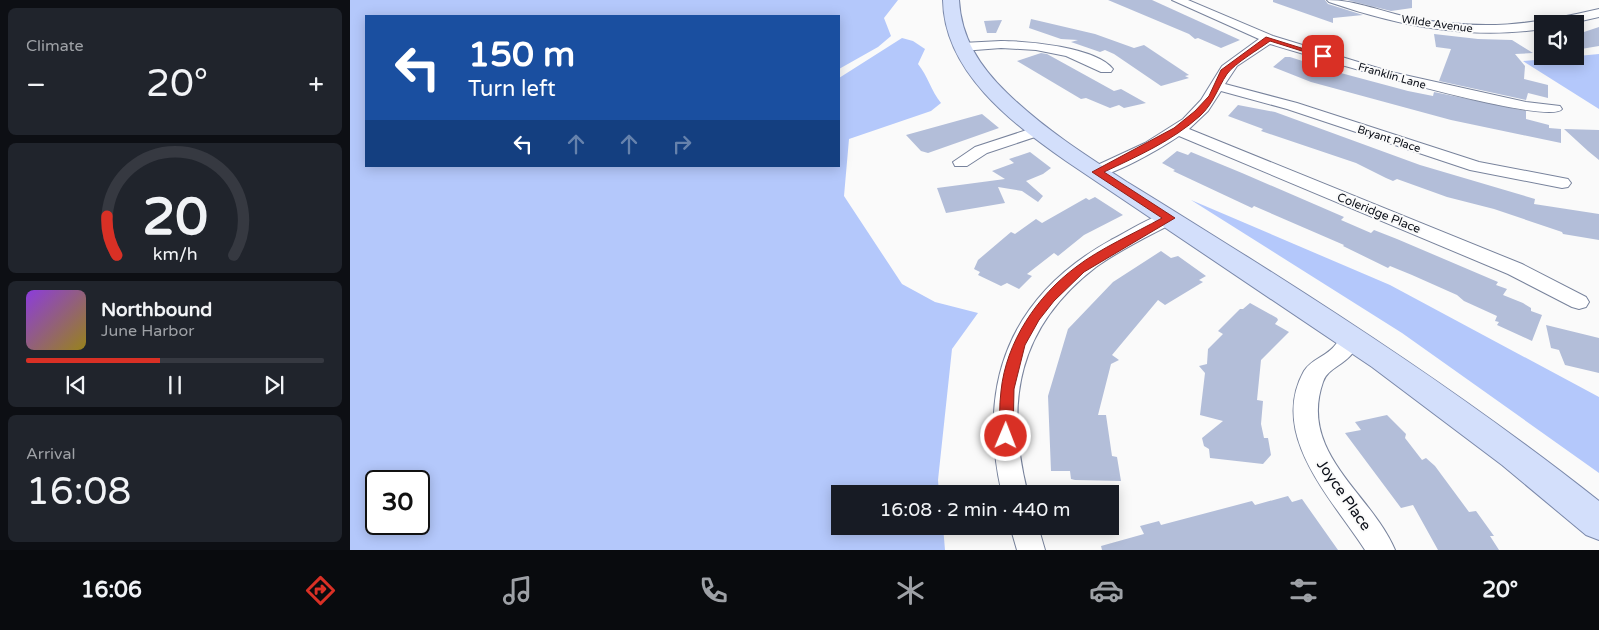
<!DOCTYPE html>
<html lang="en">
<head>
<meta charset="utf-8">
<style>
  :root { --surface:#171b24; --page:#20242c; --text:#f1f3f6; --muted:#9ea1a6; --line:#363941; --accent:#d93025 }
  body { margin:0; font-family:"Varela Round",sans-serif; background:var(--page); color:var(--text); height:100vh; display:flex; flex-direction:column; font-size:19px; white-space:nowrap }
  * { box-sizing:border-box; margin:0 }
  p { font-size:16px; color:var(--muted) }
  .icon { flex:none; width:28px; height:28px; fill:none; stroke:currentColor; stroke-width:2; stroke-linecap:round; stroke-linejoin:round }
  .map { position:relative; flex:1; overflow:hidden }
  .details { display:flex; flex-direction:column; gap:8px; padding:8px; background:#0d0f14; width:350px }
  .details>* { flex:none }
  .top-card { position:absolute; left:15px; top:15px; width:475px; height:152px; border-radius:0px; box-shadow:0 2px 12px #0003; background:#1a4fa0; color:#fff; overflow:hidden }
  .tools { position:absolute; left:1184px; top:15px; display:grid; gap:10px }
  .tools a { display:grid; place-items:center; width:50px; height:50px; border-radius:0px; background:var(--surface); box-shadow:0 2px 12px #0003; font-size:25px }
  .speed { position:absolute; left:15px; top:470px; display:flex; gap:10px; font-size:25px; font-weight:700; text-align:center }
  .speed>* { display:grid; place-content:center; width:65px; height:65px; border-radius:50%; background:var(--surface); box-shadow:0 2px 12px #0003; line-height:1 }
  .speed .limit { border:2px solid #111; border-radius:8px; background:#fff; color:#111 }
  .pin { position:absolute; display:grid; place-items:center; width:42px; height:42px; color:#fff; margin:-21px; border-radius:10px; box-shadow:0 2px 8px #0006 }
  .me { position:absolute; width:55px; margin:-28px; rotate:1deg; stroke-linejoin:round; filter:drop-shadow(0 0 4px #0008) }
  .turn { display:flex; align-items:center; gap:18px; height:105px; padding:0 20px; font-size:22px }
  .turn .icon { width:65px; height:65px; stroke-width:2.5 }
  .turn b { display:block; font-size:35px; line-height:42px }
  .lanes { display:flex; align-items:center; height:48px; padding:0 20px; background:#0003; justify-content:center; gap:25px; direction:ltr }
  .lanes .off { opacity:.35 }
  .big { font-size:38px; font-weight:600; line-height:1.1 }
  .details .card { flex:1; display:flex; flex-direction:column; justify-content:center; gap:8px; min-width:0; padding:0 18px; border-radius:8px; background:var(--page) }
  .details .dial { align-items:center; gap:0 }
  .dial svg { height:130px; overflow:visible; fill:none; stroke:var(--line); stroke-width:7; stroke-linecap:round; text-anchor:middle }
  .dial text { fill:var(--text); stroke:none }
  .song { display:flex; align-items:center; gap:15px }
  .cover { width:60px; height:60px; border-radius:8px; background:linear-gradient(135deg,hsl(270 70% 55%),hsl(50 70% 35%)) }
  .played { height:5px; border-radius:2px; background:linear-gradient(90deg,var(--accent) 45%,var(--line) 45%) }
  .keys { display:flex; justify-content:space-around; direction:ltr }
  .heat { display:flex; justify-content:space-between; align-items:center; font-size:28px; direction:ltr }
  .trip { position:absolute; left:481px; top:485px; width:288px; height:50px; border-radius:0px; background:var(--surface); box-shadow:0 2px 12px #0003; font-weight:600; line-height:50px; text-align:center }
  .dock { display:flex; height:80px; justify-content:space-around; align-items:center; background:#090b0e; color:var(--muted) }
  .dock .icon { width:35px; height:35px }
  .dock .selected { color:var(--accent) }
  .dock b { font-size:22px; color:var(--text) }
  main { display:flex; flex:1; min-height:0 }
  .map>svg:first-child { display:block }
</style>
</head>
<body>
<main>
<section class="details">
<div class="card"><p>Climate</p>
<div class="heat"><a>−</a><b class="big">20°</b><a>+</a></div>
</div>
<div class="card dial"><svg viewBox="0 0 100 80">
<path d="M14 69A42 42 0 1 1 86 69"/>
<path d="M14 69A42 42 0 0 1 8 45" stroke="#d93025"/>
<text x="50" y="56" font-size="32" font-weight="700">20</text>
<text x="50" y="72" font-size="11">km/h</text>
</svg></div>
<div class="card">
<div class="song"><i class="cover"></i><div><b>Northbound</b><p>June Harbor</p></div></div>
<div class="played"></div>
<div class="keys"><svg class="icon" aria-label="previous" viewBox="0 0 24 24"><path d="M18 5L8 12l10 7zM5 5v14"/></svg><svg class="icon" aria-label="pause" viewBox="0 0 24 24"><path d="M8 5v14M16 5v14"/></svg><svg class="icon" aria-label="next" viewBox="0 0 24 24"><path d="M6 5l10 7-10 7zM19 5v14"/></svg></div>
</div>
<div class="card"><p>Arrival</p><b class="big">16:08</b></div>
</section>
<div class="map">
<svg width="1249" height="550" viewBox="0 0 1249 550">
  <rect width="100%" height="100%" fill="#fafafa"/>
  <path fill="#b4c8fb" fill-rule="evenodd" d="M0 0H548L534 18 541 36 528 47 489 69V16H16V166H489V78L552 38 563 41 575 49 568 64C578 76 581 91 591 103L581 111 499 139 494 196 552 284 585 302 628 313 602 349 588 480 589 494H490V526H593L595 550H0ZM26 481H69V524H26Z
    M1249 54V109L1173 61Z
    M841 200 1040 285 1249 397V473L1052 333Z"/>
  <path fill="#b3bed9" d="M758 0H802L890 40 871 48 848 38 845 39 839 34Z
    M923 0H975L978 4 1013 15 983 18V23L923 2Z
    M997 0H1062V8L1041 11Z
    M681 19 745 34 784 48 794 45 839 75 835 76 839 78 811 86 764 54 755 50 750 52 721 42 728 40 711 39 679 28Z
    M652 20 646 33H637L634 21Z
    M1249 27V46L1225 50V35Z
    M1084 34 1128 39 1162 40 1183 53 1165 54 1175 66 1174 79 1198 85V98L1178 93 1176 100 1089 81 1101 49 1086 47Z
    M691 53 697 54 764 91 771 89 796 103 774 108 769 105 760 108 736 98 731 99 667 61Z
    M935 57H940L987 72 1058 91 1083 96 1084 92 1176 111V119L1199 125V128L1211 129V143L1101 120 961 82 923 67Z
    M888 105 925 112 1070 165 1185 199 1184 204 1249 214V240L1213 234 1212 232 1144 209 1097 197 1047 179 1043 181 1036 178 1006 163 911 131 913 129 878 116Z
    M632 114 649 128 578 153 571 151 556 135Z
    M1214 129 1249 130V160L1238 151Z
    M827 151 838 155 841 152 892 173 994 217 991 220 1021 233 1024 230 1047 239 1148 282 1146 285 1157 289 1153 295 1173 303 1181 308V311L1192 315 1182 341 1147 325 1149 322 1145 321 1147 316 1114 301 1107 295 1062 275 1040 266 1038 268 993 246 994 245 904 206 902 208 823 171 825 170 812 163Z
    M680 152 701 168 693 174 676 181 693 196 688 202 672 191 648 187 655 203 596 213 587 188 655 179 642 171 664 163 659 159Z
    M745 197 773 215 734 235 708 256 704 253 677 274 682 276 669 289 657 283 651 286 628 275 630 272 624 269 628 260 661 232 665 234 686 219 692 223 736 198 739 200Z
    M811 251 821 258 828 256 856 276 849 280 853 282 815 305 808 300 762 355 769 360 761 364 748 415H756L762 456 767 457 771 481 725 480 721 479 720 471H701L698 396 718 329 763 282Z
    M900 303 927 318 928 320 925 324 939 332 911 360 907 400 913 401 911 424 914 438H918L921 455 913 464 860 458 859 449 854 446 852 438 873 421 850 415 855 373 849 366 857 364 858 349 873 334 868 331 890 309H893Z
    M1196 325 1249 338V373L1215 365 1209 350 1201 348Z
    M1037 415 1056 434 1055 438 1072 460 1076 458 1085 466 1119 512 1126 511 1144 536H1140L1149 550H1088L1063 505 1051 508 995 433 1011 430 1005 422Z
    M938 496 942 502 952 499 988 550H752L751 546 794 534 790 526 809 521 811 525 902 501 905 505Z"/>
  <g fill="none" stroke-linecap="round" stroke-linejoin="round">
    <g stroke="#78839c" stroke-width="2">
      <path id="minor" d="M822 0H838L923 36 1041 72 1176 102 1210 106 1212 109C1199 128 953 54 920 44L887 66 875 84 947 103 1129 162 1218 179 1221 183 1218 187 1212 188 1120 170 937 109 871 91 858 111 839 129 1172 264 1236 297 1239 302 1236 307 1229 309 1222 307 1158 274 829 136C813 147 758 180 741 176L739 172 741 168 795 143 833 119 851 100 872 66 909 39Z
        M977 0C1007 0 1034 13 1063 18 1134 31 1181 25 1249 9V17L1218 24H1192V29C1119 40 1049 26 979 2Z
        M651 41C677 41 746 47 763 69L761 72H751L716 56 686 50 651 48 612 51 606 47 612 43Z
        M689 126 694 128 697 131 694 134 637 153 617 166H605L603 162 625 147Z
        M819 212 825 214 828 218 825 222C799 236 771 249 746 267 668 327 654 401 678 494H652C626 383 660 296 761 240 779 231 799 217 819 212Z
        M1000 328 1008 330 1011 336C1003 366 979 364 973 382 948 453 1021 493 1045 550H1015C983 500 918 435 954 371 962 358 978 356 986 344 989 341 990 334 992 330Z
        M660 526H688L695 550H667Z"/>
    </g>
    <g stroke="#7a88aa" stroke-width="2">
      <path id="major" d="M593 0H609C611 38 630 67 657 93 693 128 735 155 777 182 820 208 862 235 904 261 1023 336 1139 414 1249 501V540L1236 535 1152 465 1022 367 716 161C662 123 594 72 593 0Z"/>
    </g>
    <use href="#minor" fill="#fff" fill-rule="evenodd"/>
    <use href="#major" fill="#d3dffb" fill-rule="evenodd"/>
  </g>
  <path fill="#d93025" stroke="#8d1f18" d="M916 37 977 56 971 57 920 41C908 50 885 63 877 74 867 89 864 103 850 116 822 141 788 156 754 172L825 218 734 272 704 301 689 320 675 345 664 389 663 436 661 441 656 443 651 441 649 436C650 421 649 406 651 391 656 342 687 296 726 267 749 249 785 233 812 218L742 172 824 128 845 111 859 96 871 70Z"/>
  <g text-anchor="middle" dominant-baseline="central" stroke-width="4" stroke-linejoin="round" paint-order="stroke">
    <g font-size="11" fill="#0a0e17" stroke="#fafafa">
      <text transform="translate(1087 24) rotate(8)">Wilde Avenue</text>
      <text transform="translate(1042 76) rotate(16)">Franklin Lane</text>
      <text transform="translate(1039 139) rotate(18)">Bryant Place</text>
    </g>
    <g font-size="12" fill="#0a0e17" stroke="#fafafa">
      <text transform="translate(1029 213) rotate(22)">Coleridge Place</text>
    </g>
    <g font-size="15" fill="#0a0e17" stroke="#fafafa">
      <text transform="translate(994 495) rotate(55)">Joyce Place</text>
    </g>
  </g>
</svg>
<div class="tools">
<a><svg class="icon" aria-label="sound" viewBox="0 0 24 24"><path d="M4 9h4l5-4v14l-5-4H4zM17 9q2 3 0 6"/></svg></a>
</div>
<div class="speed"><div class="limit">30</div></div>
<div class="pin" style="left:973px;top:56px;background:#d93025"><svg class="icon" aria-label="arrive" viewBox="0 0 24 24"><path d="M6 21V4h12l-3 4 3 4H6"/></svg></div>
<svg class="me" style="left:656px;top:436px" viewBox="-20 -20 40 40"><circle r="17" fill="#d93025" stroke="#fff" stroke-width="3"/><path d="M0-11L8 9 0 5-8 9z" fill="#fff"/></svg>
<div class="trip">16:08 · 2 min · 440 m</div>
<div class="top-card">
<div class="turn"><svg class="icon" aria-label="left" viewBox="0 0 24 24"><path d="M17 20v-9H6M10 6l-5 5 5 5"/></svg><div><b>150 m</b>Turn left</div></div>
<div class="lanes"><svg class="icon" aria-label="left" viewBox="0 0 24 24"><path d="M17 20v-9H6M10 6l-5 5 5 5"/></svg><svg class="icon off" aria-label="ahead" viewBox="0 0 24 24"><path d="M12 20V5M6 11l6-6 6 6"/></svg><svg class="icon off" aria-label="ahead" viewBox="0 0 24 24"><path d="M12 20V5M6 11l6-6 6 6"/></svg><svg class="icon off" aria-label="right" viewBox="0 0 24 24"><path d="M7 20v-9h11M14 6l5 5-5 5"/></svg></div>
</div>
</div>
</main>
<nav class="dock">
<b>16:06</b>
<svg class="icon selected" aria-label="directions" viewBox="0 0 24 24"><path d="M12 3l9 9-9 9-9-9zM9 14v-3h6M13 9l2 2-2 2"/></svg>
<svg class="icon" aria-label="music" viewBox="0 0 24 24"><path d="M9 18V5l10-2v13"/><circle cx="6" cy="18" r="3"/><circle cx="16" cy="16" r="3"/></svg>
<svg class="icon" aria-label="phone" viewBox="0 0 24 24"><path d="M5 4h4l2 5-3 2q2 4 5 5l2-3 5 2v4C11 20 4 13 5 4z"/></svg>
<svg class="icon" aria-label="climate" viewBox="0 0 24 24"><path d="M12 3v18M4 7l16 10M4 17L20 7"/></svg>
<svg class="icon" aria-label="car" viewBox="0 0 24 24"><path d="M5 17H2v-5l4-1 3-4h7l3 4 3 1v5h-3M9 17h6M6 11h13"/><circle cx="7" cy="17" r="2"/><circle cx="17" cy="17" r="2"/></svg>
<svg class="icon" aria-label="filters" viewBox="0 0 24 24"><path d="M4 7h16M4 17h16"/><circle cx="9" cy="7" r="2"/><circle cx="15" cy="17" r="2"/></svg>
<b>20°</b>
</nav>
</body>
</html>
